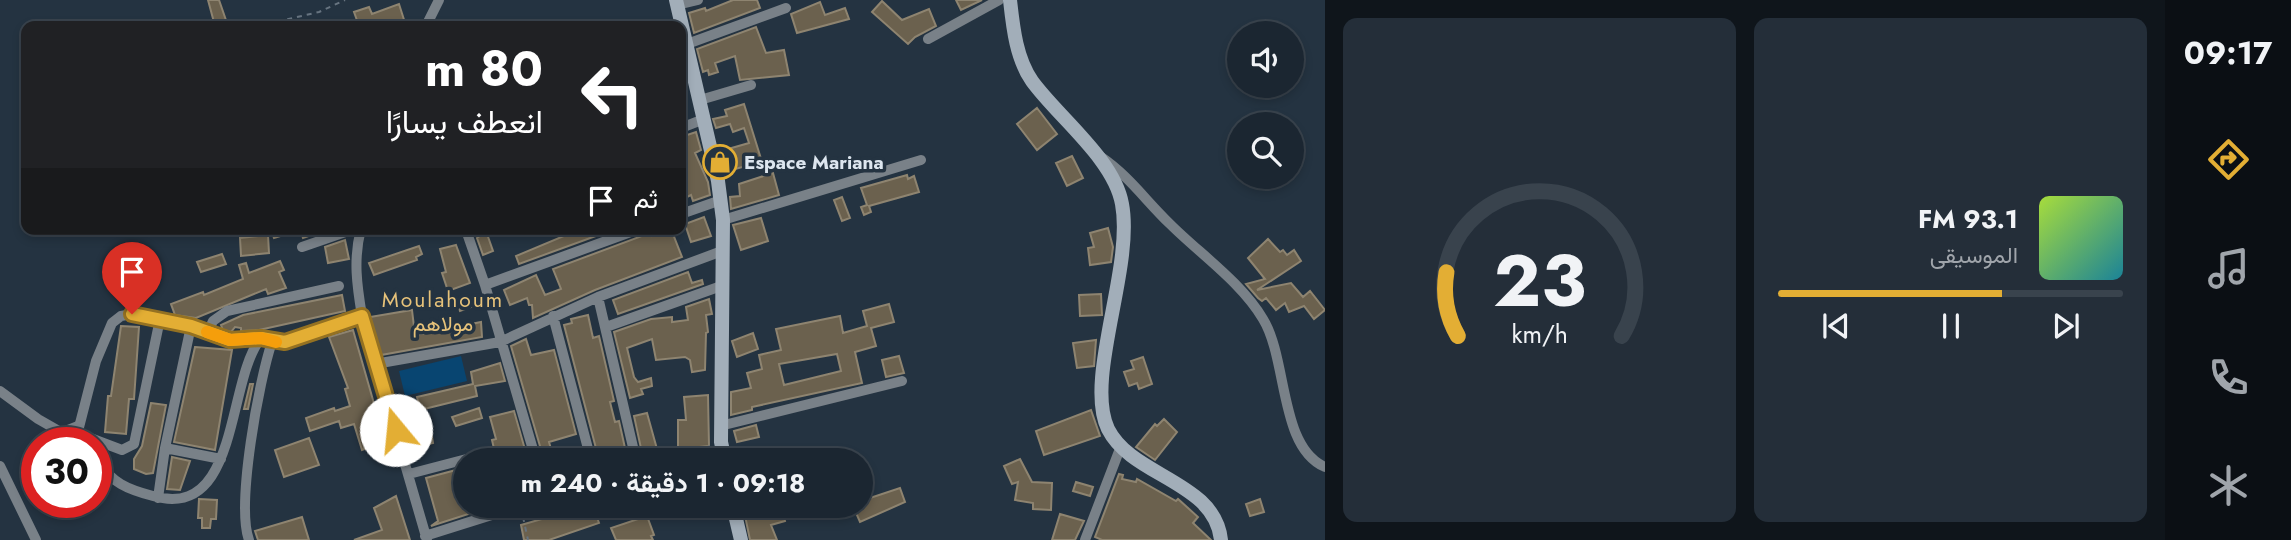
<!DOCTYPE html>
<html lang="ar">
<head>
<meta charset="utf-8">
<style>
  :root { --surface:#1b2631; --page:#242e39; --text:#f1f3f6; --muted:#a0a5ab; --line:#39434d; --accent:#e3ae34 }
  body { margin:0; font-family:Jost,Vazirmatn,sans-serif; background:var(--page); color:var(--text); direction:rtl; height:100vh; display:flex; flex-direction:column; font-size:26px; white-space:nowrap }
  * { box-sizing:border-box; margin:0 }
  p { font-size:23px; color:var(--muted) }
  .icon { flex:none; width:38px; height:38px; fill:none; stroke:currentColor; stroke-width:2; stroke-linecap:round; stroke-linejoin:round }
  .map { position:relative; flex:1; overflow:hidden; direction:ltr }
  .drawer { display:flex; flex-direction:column; gap:18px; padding:18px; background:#0f151b; width:840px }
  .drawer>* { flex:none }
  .guide { position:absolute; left:21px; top:21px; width:665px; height:214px; border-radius:14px; box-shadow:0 4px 10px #0003,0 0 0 2px var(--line); direction:rtl; background:#202124; color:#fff; overflow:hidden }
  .controls { position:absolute; left:1227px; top:21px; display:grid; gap:14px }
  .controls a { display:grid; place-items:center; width:77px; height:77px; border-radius:50%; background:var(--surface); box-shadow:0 4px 10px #0003,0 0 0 2px var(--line); font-size:35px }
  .speed { position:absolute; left:21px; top:427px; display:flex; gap:14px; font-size:35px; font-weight:700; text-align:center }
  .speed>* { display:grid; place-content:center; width:91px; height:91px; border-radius:50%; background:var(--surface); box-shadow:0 4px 10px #0003,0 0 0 2px var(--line); line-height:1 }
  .speed .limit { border:10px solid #d22; background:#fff; color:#111 }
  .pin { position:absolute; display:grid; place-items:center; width:60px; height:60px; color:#fff; margin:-72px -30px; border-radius:50% 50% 50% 0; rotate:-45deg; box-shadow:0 0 7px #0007 }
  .pin .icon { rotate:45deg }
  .me { position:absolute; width:77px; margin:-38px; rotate:343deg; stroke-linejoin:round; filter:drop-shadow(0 0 5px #0008) }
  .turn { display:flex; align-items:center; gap:24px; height:147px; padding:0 28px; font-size:32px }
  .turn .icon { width:91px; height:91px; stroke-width:2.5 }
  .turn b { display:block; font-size:49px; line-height:60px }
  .then { display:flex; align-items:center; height:66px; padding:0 28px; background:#0003; gap:14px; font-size:26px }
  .drawer .widget { flex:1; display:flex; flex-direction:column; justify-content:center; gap:10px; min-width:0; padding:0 24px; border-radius:14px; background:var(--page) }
  .drawer .dial { align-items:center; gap:0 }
  .dial svg { height:182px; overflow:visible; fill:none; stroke:var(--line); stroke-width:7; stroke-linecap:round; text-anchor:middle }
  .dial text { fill:var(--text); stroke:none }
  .song { display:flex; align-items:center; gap:21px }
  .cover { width:84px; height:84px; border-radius:10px; background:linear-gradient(135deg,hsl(80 70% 55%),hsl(190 70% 35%)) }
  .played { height:7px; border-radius:4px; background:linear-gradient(90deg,var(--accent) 65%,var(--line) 65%) }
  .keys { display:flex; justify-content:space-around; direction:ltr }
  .drawer .tiles { flex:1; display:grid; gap:18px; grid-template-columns:repeat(2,1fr) }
  .trip { position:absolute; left:453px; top:448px; width:420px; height:70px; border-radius:35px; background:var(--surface); box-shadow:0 4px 10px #0003,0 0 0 2px var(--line); font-weight:700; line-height:70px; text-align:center; direction:rtl }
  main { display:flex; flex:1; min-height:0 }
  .tabs { display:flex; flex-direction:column; width:126px; justify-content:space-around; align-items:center; background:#0b0f14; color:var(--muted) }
  .tabs .icon { width:49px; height:49px }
  .tabs .selected { color:var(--accent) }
  .tabs b { font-size:32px; color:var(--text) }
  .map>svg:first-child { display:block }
</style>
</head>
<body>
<main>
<nav class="tabs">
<b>09:17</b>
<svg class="icon selected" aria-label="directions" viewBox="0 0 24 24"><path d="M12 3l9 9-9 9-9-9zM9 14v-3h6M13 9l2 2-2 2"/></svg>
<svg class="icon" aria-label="music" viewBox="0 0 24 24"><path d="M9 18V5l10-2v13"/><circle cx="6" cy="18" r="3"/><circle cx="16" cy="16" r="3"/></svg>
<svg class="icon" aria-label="phone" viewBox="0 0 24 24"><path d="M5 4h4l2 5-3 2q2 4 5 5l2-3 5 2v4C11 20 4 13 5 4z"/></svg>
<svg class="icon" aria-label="climate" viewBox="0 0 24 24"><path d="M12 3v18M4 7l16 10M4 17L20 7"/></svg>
</nav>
<section class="drawer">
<div class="tiles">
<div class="widget">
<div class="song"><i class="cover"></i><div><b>93.1 FM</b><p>الموسيقى</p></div></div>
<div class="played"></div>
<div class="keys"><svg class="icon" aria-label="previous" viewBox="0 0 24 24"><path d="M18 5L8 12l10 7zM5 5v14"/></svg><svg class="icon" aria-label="pause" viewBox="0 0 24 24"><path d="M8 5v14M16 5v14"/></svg><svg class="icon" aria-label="next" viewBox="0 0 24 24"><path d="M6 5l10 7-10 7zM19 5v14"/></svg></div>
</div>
<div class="widget dial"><svg viewBox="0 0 100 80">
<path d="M14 69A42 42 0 1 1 86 69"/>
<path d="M14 69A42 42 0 0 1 9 41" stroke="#e3ae34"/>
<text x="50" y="56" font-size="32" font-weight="700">23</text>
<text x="50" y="72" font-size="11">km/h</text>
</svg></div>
</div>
</section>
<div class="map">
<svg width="1325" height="540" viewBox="0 0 1325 540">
  <rect width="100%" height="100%" fill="#243341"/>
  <path fill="#084571" d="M461 356 467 381 405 396 399 371Z"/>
  <path fill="#6b614e" stroke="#8e8470" stroke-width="2" fill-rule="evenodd" d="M208 0H219L228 26H215Z
    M733 0H757L760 8 694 33 689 13 705 8 706 11Z
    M956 0H982L961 10Z
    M882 1 902 20 929 9 936 26 915 37 908 44 872 12Z
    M820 2 825 15 845 8 849 19 797 33 791 14Z
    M399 4 406 26H359L354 12 369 7 372 14Z
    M756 27 766 53 784 50 789 75 740 80 735 56 715 63 718 72 709 75 708 70 703 72 697 49Z
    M744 104 762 162 731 170 732 174 727 176 721 151 749 143 744 128 733 132 730 124 716 128 713 119 727 116 725 110Z
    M1037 108 1057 134 1037 150 1017 124Z
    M696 132 701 150 695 153 708 182 710 195 693 201 691 195 681 200V137Z
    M1072 156 1083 178 1067 186 1056 163Z
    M773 173 779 195 731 209 730 197 740 196 739 184Z
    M907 175 908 179 914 176 919 192 869 206 871 212 864 215 861 207 867 205 861 188Z
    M842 197 850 218 842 221 834 200Z
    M704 217 711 236 691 242 685 224Z
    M761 218 768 241 741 250 733 225Z
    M1108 228 1113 247 1111 262 1090 265 1088 248 1094 247 1090 233Z
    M271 229H297V231L274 238Z
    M300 229H329L303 238Z
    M561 229H615L519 264 516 256 564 236Z
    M647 229 652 236 671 229 682 257 595 290 533 318 532 305H529L527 298 510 305 504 290 536 275 545 295 561 289 553 269 642 236Z
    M486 231 493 251 483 255 477 238Z
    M268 235 269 253 241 256 240 238Z
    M1268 239 1280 252 1283 250 1287 255 1294 250 1301 261 1257 290 1291 283 1303 297 1310 291 1325 310 1314 319 1304 306 1289 312 1285 303 1276 310 1266 298 1262 301 1258 298 1246 284 1265 279 1248 258Z
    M345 240 349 259 328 263 325 247Z
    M456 245 470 283 448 291 442 273 446 272 440 249Z
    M419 246 422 254 416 257 417 260 374 275 369 263Z
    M222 254 226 264 201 272 197 262Z
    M280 261 284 270 279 272 286 288 268 294 266 289 196 318 175 315 171 304 203 292 204 295 243 279 239 265 246 263 249 273Z
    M688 272 692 283 702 280 703 284 618 314 613 300Z
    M1101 294 1102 315 1080 316 1079 295Z
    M342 295 345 311 259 330 241 331V328L235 327 231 332 223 330 221 325 243 315Z
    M709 299 712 314 706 315 708 332 706 333 705 370 692 372 690 360 685 357 656 360 652 339 627 348 634 377 638 382 651 378 652 386 641 389 643 394 630 398 614 332 651 319 672 317V322L688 320 686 307Z
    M481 301 482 303 460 311 458 304Z
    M889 304 894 322 871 328 876 346 855 352 862 383 752 407V410L731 415V392L751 388 747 373 762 369 759 355 781 350 776 329 840 316 843 333 867 326 863 311ZM837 354 841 371 784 385 779 364Z
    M412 310 415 335 481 322 482 337 381 355 370 317Z
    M588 315 593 338 599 336 614 401 610 402 615 422 619 421 627 457 624 460H599L564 325 572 323 571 319Z
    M121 326 139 327 134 399H129L126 434 105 432 108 396H111Z
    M353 330 385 442 362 450 354 424 341 428 339 421 310 431 306 418 334 408 335 411 350 406 345 389 348 388 329 337Z
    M753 333 758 349 737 357 732 341Z
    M526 339 531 355 554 350 576 434 549 442 553 456 580 449 583 460H544L511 346Z
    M1096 340 1094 366 1077 368 1073 343Z
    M195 347 232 350 215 450 174 442Z
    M899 356 904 373 886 377 882 360Z
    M1143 357 1152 384 1139 389 1137 383 1129 386 1124 372 1134 369 1131 361Z
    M500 363 505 381 475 386 477 396 420 410 417 397 473 384 471 372Z
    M250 384H253L248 409H244Z
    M708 395 709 446 700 447 699 458 678 456V420H686L684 397Z
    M151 403 166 405 153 473 146 474 134 469V459L142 446Z
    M479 408 482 418 456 426 452 417Z
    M1091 410 1100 436 1044 455 1036 431Z
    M514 411 528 460H502L500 452 495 453 492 440 496 439 490 417Z
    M647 413 657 449 642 453 634 416Z
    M429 418 433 443 424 445 419 420Z
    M1164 419 1177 432 1155 460 1136 447 1155 424 1157 426Z
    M756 425 759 437 737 442 734 431Z
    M309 438 319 465 284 477 275 450Z
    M172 457 190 461 180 490 167 489Z
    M1020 459 1032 482 1052 483 1051 510 1033 509V503L1015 500 1018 482 1012 484 1004 466Z
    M456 470 458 476 466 474V506H479L481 510 431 526 438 521 426 478Z
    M1119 474 1123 475 1122 479 1136 482 1137 479 1176 501 1178 499 1198 517 1193 523 1211 540H1102L1095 537Z
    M1076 482 1093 487 1090 496 1073 491Z
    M900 488 905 502 860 522 853 506H861V501Z
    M396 496 410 540H354L382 530 374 508Z
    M199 499 217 500 216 519H211L210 528H202V518H198Z
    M1260 499 1264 512 1250 516 1246 504Z
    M587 506H593L599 523 549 540H524L521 525Z
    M743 506H781L785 521 771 525 777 540H750Z
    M1060 514 1084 521 1075 540H1052Z
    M647 516 654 535 651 536 653 540H616L611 528Z
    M302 517 309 540H258L255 531Z"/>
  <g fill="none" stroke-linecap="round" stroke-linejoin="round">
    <path stroke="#677480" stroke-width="2" stroke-dasharray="5 5" stroke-linecap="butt" d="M258 26 319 12 345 0
      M671 460 710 446
      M523 517 528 540"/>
    <path stroke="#798188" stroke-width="5" d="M61 430 81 422"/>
    <path stroke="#798188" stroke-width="10" d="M677 5 698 0
      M426 26 439 0
      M928 39 999 0
      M687 44 786 8
      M700 100 751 85
      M681 128 704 119
      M1101 157C1129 176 1146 201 1170 224 1200 254 1241 282 1263 319 1288 360 1279 447 1325 467
      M681 214 721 200
      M723 220 921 160
      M361 229C353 259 357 286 362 316L427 540
      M478 229 467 233 485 285 536 460
      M302 247 354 229
      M485 285 639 229
      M598 297 636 460
      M553 316 591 460
      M606 327 724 285
      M208 332 213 321 227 311 339 286
      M375 364 500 342 598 297 722 251
      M0 391 38 419 80 443
      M724 425 902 381
      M77 433 122 450 134 444 160 319
      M76 439 96 361 112 323 121 316 132 314 160 319 230 340 261 338 285 342 362 316
      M165 448 221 459
      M96 460C113 483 126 489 153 496 240 521 226 381 261 338
      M0 466 36 540
      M409 474 478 456
      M158 498 165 448 191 326
      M425 536 520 506
      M249 540C236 505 259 380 272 342
      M1085 540 1121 446"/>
    <path stroke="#a2aeb9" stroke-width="14" d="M676 0 718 181 723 220 721 442 725 460
      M1010 0C1013 27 1016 58 1032 81 1058 117 1114 159 1122 204 1134 268 1084 379 1108 429 1132 477 1215 481 1221 540
      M733 506 741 540"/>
  </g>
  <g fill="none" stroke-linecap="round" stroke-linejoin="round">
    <g stroke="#947122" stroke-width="18">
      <path id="route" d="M132 314 191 326 230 340 261 338 285 342 362 316 396 430"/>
    </g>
    <use href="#route" stroke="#e3ae34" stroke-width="12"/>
    <path stroke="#f59e0b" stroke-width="12" d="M207 332 230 340 261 338 276 342"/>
  </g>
  <defs>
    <g id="shop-ring" transform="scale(1.75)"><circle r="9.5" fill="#243341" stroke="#e3ae34" stroke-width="1.5"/><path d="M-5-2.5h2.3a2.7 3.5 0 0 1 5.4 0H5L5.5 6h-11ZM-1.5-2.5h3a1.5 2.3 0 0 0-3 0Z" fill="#e3ae34"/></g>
  </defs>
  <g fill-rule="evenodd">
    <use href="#shop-ring" x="720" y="162"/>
  </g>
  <g text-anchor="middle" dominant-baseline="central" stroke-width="7" stroke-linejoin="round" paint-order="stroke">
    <g font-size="19" font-weight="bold" fill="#dde6ef" stroke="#243341" text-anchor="start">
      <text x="744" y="162">Espace Mariana</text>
    </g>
    <g font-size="21" letter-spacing="2" fill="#e6c27a" stroke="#243341">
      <text x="443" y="300">Moulahoum<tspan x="443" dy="24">مولاهم</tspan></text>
    </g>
  </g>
</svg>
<div class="controls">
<a><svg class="icon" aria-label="sound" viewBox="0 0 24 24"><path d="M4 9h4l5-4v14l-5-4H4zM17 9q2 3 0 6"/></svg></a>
<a><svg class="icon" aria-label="search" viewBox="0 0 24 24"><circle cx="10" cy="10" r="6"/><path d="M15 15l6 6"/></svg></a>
</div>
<div class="speed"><div class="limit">30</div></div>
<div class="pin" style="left:132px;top:314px;background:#d93025"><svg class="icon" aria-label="arrive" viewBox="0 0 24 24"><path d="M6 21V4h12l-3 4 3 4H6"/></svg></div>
<svg class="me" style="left:396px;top:430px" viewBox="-20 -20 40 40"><circle r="19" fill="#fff"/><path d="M0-13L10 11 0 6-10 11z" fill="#e3ae34"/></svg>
<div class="trip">09:18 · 1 دقيقة · 240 m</div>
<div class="guide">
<div class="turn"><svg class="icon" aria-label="left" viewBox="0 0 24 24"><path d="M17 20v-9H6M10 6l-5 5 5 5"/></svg><div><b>80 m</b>انعطف يسارًا</div></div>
<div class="then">ثم<svg class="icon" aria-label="arrive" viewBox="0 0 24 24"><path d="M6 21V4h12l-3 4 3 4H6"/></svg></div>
</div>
</div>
</main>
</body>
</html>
